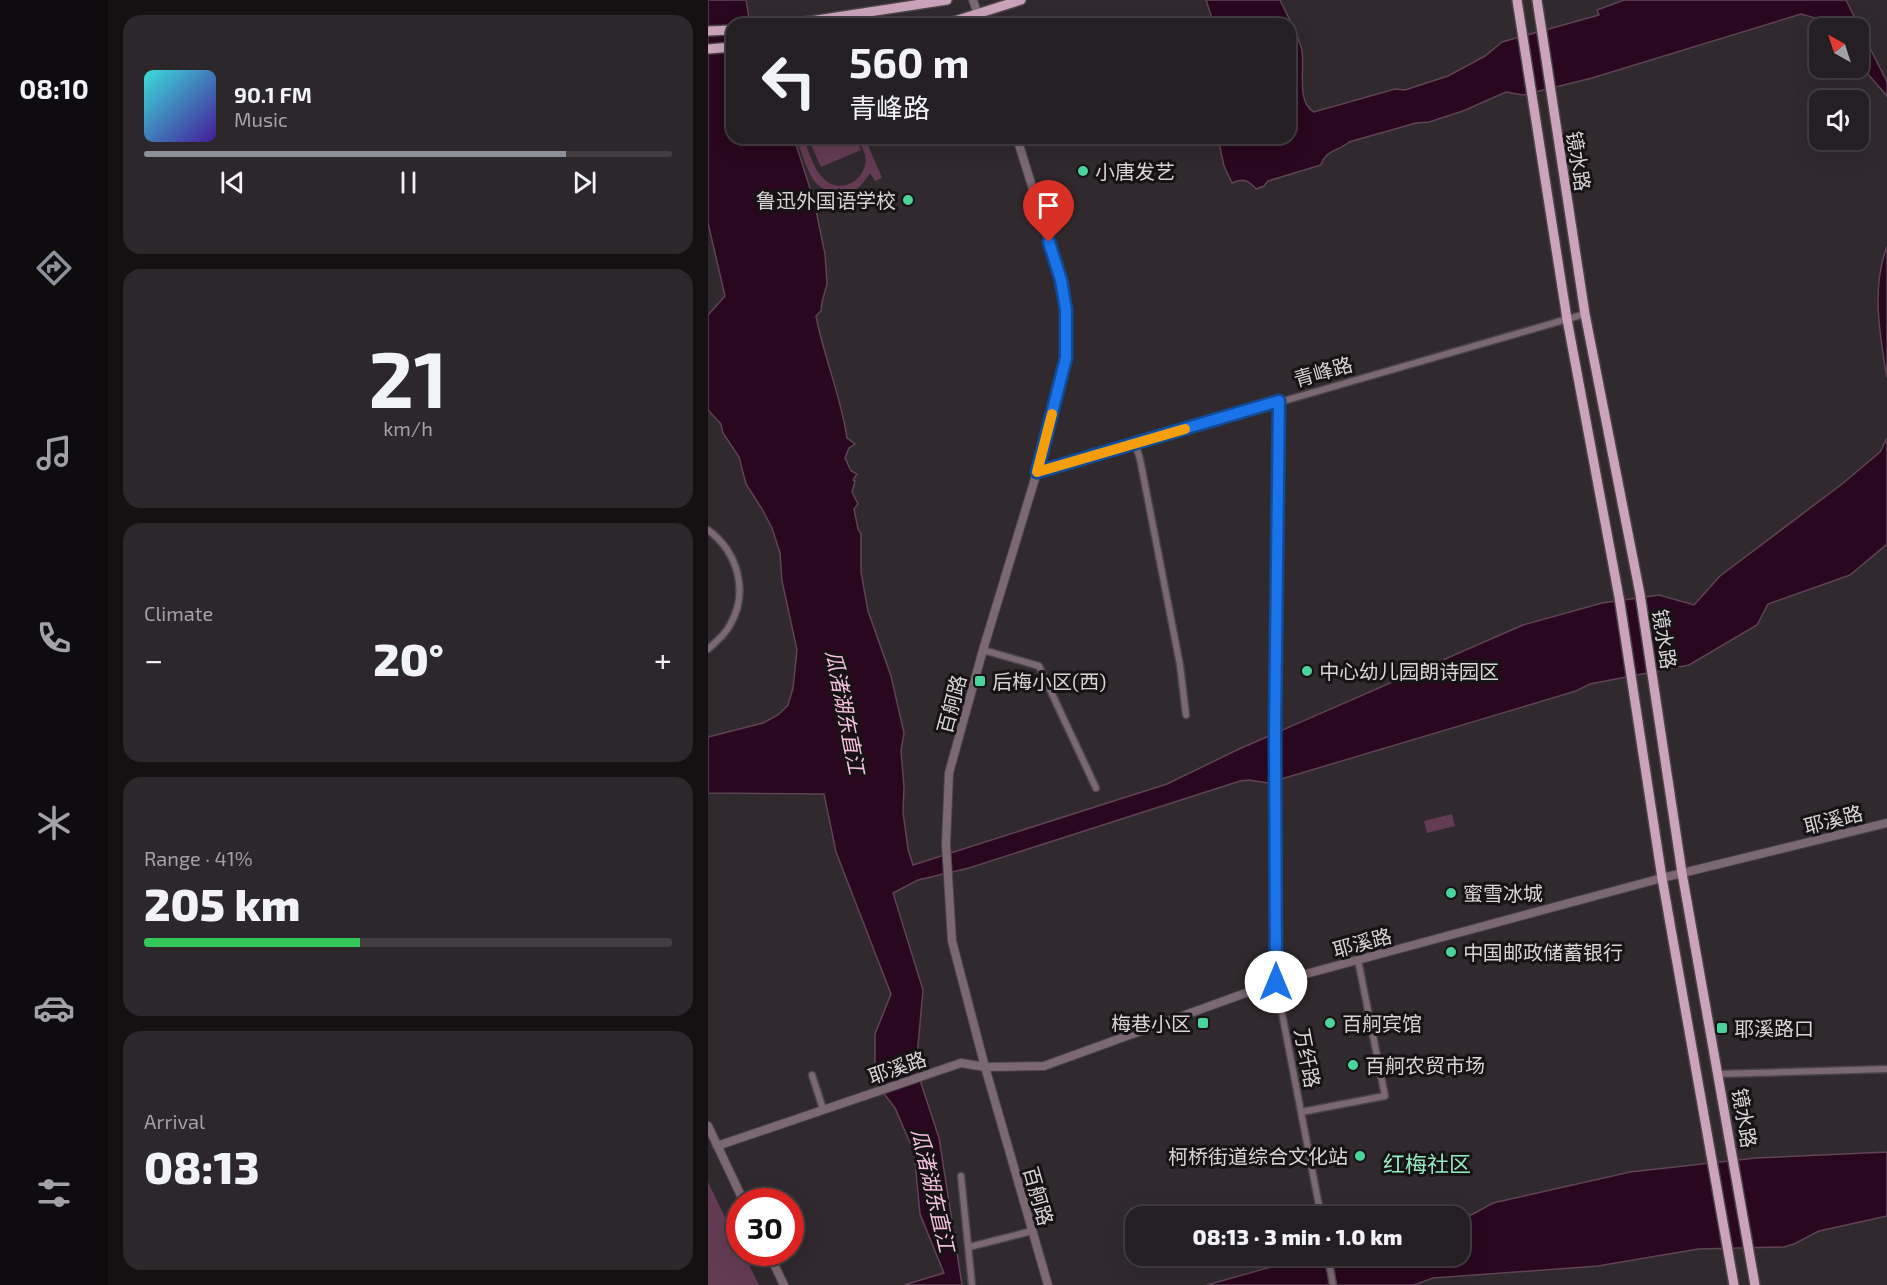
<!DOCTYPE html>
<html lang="en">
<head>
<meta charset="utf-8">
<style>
  :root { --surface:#241f22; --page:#2c272a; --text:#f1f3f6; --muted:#a3a2a5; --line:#413d40; --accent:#8c9099 }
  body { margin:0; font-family:"Exo 2","Noto Sans SC",sans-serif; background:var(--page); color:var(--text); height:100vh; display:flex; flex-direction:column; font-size:22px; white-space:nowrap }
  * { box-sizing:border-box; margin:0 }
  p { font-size:20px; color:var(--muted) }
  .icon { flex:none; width:33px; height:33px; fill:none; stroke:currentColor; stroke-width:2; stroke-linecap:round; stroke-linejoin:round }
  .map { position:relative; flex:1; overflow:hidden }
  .sheet { display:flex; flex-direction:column; gap:15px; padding:15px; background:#141113; width:600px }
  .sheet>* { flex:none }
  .guide { position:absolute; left:18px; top:18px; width:570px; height:126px; border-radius:18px; box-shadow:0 6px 24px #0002,0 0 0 2px var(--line); background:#241f22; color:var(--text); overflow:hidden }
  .needle { width:39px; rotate:321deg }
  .tools { position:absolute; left:1101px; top:18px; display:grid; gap:12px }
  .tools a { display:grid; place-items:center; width:60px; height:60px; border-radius:12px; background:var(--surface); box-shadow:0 6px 24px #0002,0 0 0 2px var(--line); font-size:30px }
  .speed { position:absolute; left:18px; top:1188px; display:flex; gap:12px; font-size:30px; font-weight:700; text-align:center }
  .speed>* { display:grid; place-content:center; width:78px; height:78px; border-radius:50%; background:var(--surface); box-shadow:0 6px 24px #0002,0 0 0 2px var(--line); line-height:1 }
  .speed .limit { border:9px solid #d22; background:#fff; color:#111 }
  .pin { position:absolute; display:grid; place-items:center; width:51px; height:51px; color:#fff; margin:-62px -26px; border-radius:50% 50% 50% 0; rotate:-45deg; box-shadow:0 0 6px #0007 }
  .pin .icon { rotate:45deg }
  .me { position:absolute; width:66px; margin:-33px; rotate:0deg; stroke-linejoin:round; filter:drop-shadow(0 0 4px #0008) }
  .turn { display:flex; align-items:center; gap:21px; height:126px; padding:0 24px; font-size:27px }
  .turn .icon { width:78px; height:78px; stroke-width:2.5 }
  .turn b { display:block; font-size:42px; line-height:51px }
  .big { font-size:45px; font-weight:800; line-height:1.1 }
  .sheet .tile { flex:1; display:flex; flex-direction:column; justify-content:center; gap:9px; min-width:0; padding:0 21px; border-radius:18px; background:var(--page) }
  .sheet .dial { align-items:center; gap:0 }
  .dial b { font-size:78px; line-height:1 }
  .song { display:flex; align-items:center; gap:18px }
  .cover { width:72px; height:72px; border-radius:9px; background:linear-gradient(135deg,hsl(180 70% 55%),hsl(260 70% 35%)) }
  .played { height:6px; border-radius:3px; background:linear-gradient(90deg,var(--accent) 80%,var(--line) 80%) }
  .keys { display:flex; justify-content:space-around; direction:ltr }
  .heat { display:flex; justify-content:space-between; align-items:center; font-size:33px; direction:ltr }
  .charge { height:9px; border-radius:4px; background:linear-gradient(90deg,#34c759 41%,var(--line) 0) }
  .trip { position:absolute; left:417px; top:1206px; width:345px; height:60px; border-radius:18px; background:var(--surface); box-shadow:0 6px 24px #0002,0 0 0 2px var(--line); font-weight:800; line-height:60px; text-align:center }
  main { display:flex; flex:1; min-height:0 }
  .tabs { display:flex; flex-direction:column; width:108px; justify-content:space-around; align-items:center; background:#0e0c0e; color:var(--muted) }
  .tabs .icon { width:42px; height:42px }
  .tabs .on { color:var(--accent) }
  .tabs b { font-size:27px; color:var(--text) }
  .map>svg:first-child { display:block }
</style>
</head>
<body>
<main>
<nav class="tabs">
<b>08:10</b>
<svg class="icon on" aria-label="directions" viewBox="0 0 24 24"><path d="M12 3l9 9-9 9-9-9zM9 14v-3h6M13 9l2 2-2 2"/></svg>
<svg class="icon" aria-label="music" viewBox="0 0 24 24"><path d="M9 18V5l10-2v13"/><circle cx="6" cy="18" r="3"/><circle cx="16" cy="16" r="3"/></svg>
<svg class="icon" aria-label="phone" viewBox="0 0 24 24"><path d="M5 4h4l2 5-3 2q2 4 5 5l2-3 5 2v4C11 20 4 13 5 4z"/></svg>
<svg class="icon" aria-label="climate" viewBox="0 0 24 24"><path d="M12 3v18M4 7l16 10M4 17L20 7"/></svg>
<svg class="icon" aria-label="car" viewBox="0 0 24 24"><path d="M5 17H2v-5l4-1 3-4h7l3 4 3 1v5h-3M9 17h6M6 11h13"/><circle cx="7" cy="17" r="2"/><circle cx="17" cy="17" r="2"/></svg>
<svg class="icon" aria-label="filters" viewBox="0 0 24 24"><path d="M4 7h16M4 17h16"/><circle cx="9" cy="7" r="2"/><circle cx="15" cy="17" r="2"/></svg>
</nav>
<section class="sheet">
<div class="tile">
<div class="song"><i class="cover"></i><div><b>90.1 FM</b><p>Music</p></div></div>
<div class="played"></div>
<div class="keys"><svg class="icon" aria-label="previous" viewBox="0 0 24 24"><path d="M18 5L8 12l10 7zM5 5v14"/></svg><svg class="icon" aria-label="pause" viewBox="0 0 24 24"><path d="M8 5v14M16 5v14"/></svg><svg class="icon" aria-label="next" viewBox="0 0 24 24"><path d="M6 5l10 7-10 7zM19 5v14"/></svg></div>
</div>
<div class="tile dial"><b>21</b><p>km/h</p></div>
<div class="tile"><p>Climate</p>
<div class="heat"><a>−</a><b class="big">20°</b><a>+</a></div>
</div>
<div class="tile"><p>Range · 41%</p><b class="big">205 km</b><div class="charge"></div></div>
<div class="tile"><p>Arrival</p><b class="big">08:13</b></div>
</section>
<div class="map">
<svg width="1179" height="1285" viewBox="0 0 1179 1285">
  <rect width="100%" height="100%" fill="#30292d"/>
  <path fill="#633c54" d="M88 138H95C101 151 106 171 117 180 131 193 153 183 157 165 160 156 153 146 150 138H157L174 178 167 181 162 173C158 179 153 187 146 190 134 197 116 193 107 182 99 172 93 150 88 138Z
    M100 138H148L153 150 113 167Z
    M744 814 747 826 719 833 716 821Z
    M0 1182 31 1246 32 1252 35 1253 51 1285H0Z"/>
  <path fill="#29071e" stroke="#5e4455" stroke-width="1.5" d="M0 0H38L42 24H24V138H86L106 201 117 254 119 284 114 302 113 311 108 316C116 358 133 396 139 438L147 444 141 448 137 458 143 471 149 474 145 480 147 481 144 492 150 504 146 509 150 529 153 534V572L160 611 183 676 196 733 193 751 196 787 195 812 200 849 205 865 459 784 531 749 815 625 894 603 951 595 986 605 1012 576 1134 484 1172 452 1179 438V544L1142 575 1060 604 1049 625 981 665 882 684 868 691 560 783 541 780 532 781 261 868 210 880 185 893 215 990 208 1068 231 1138 254 1285H196L236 1273 212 1214 206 1152 187 1108 167 1082V1034L183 994 128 852 116 794 0 793V737L55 723 70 715 80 705 85 688 89 650 74 581 72 553 64 528 54 509 38 484 31 457 15 433 13 424 0 410V315L17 296 0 223Z
    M498 0H572C578 13 592 38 594 51 597 70 588 102 606 112L687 89 697 90 740 76 777 56 794 42 891 15 889 10 916 0H1138L1179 82V96L1151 64 1150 28H1124C1117 19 1103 17 1093 14L884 78 815 95 798 92 755 111 721 122 708 123 641 142C631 151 617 150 613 165L560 181 556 186 548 189C541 181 535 177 524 183L516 166 510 138H582V24H506Z
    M1179 247V378C1172 337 1163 287 1179 247Z
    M1179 1152V1216L1111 1231 1086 1244 1076 1247 990 1249 890 1266 725 1278 706 1285H499L602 1256H752V1219L765 1214 785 1203 922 1172 1048 1158Z"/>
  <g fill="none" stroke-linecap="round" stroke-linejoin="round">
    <g stroke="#4b4448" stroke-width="9">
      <path id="minor" d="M571 401 567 729 568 982 613 1216
        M427 443 432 459 472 665 478 715
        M329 472 877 314
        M0 530C30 552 41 592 22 625 17 635 8 642 0 649
        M275 650 331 666 388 788
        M1011 1074 1179 1069
        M104 1075 115 1109
        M593 1112 677 1096 650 960
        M253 1176 264 1285
        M261 1247 324 1231
        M620 1256 625 1285"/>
    </g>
    <g stroke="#4b4448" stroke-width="10">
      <path id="tertiary" d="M265 0 273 24
        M309 138 353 280 358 310V358L329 472 275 650 241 773 238 844 244 941 277 1067 340 1285
        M0 1126 36 1202
        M9 1146 253 1063 277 1067 336 1066 568 982 954 878 1179 823
        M60 1252 76 1285"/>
    </g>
    <g stroke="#4b4448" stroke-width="12">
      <path id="primary" d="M809 0 859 319 911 597 954 878 1026 1285
        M829 0 877 314 932 594 974 873 1047 1285
        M83 24 239 0
        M237 24 313 0
        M0 31 24 30
        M0 49 24 47"/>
    </g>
    <use href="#minor" stroke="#7b6873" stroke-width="6"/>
    <use href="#tertiary" stroke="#7b6873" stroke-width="8"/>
    <use href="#primary" stroke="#cba4bb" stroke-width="9"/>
  </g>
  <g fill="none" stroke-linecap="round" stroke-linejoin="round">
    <g stroke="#114b97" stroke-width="15">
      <path id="route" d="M341 242 353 280 358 310V358L329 472 571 401 567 729 568 982"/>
    </g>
    <use href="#route" stroke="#1a73e8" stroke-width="10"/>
    <path stroke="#f59e0b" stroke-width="10" d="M344 414 329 472 477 429"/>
  </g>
  <g fill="#4ad49c" stroke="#161314" stroke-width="2">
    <circle cx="375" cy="171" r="6"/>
    <circle cx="200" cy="200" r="6"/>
    <circle cx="599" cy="671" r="6"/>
    <rect x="266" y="675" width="12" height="12" rx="3"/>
    <circle cx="743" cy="893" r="6"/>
    <circle cx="743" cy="952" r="6"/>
    <rect x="489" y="1017" width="12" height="12" rx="3"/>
    <circle cx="622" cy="1023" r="6"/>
    <rect x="1008" y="1022" width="12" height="12" rx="3"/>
    <circle cx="645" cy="1065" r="6"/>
    <circle cx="652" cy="1156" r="6"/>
  </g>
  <g text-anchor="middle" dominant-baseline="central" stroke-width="6" stroke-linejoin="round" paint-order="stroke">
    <g font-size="20" fill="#d8d3d6" stroke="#161314">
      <text transform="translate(871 161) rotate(81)">镜水路</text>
      <text transform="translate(615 371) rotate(-16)">青峰路</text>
      <text transform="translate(957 639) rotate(81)">镜水路</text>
      <text transform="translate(243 704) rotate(-75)">百舸路</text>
      <text transform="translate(1125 819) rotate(-14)">耶溪路</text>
      <text transform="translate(654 942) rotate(-15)">耶溪路</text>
      <text transform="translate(600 1058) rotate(79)">万纤路</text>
      <text transform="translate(189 1067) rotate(-19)">耶溪路</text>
      <text transform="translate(1037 1118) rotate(80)">镜水路</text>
      <text transform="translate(331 1196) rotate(74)">百舸路</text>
    </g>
    <g font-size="20" fill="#d8d3d6" stroke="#161314" text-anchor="start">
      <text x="387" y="171">小唐发艺</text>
      <text x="188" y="200" text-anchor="end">鲁迅外国语学校</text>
      <text x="611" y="671">中心幼儿园朗诗园区</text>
      <text x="284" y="681">后梅小区(西)</text>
      <text x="755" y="893">蜜雪冰城</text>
      <text x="755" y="952">中国邮政储蓄银行</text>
      <text x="483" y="1023" text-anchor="end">梅巷小区</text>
      <text x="634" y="1023">百舸宾馆</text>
      <text x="1026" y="1028">耶溪路口</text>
      <text x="657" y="1065">百舸农贸市场</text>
      <text x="640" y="1156" text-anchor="end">柯桥街道综合文化站</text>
    </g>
    <g font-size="21" font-style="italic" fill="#f7bfe0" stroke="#161314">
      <text transform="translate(138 712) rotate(79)">瓜渚湖东直江</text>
      <text transform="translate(226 1190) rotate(77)">瓜渚湖东直江</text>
    </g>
    <g font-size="22" fill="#95e9c1" stroke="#161314">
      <text x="719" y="1163">红梅社区</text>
    </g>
  </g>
</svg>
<div class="tools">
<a><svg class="needle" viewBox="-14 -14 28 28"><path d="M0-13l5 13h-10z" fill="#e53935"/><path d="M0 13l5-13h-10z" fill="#a3a2a5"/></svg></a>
<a><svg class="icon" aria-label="sound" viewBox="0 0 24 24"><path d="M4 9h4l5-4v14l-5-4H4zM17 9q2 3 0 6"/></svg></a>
</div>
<div class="speed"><div class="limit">30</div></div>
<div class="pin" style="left:341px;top:242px;background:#d93025"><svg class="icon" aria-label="arrive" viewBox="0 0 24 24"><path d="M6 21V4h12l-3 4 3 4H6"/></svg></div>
<svg class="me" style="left:568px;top:982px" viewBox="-20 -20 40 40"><circle r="19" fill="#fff"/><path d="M0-13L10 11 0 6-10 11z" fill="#1a73e8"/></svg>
<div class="trip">08:13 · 3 min · 1.0 km</div>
<div class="guide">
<div class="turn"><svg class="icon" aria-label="left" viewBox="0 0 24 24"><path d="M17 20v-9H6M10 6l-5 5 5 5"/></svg><div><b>560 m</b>青峰路</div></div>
</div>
</div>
</main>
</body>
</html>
